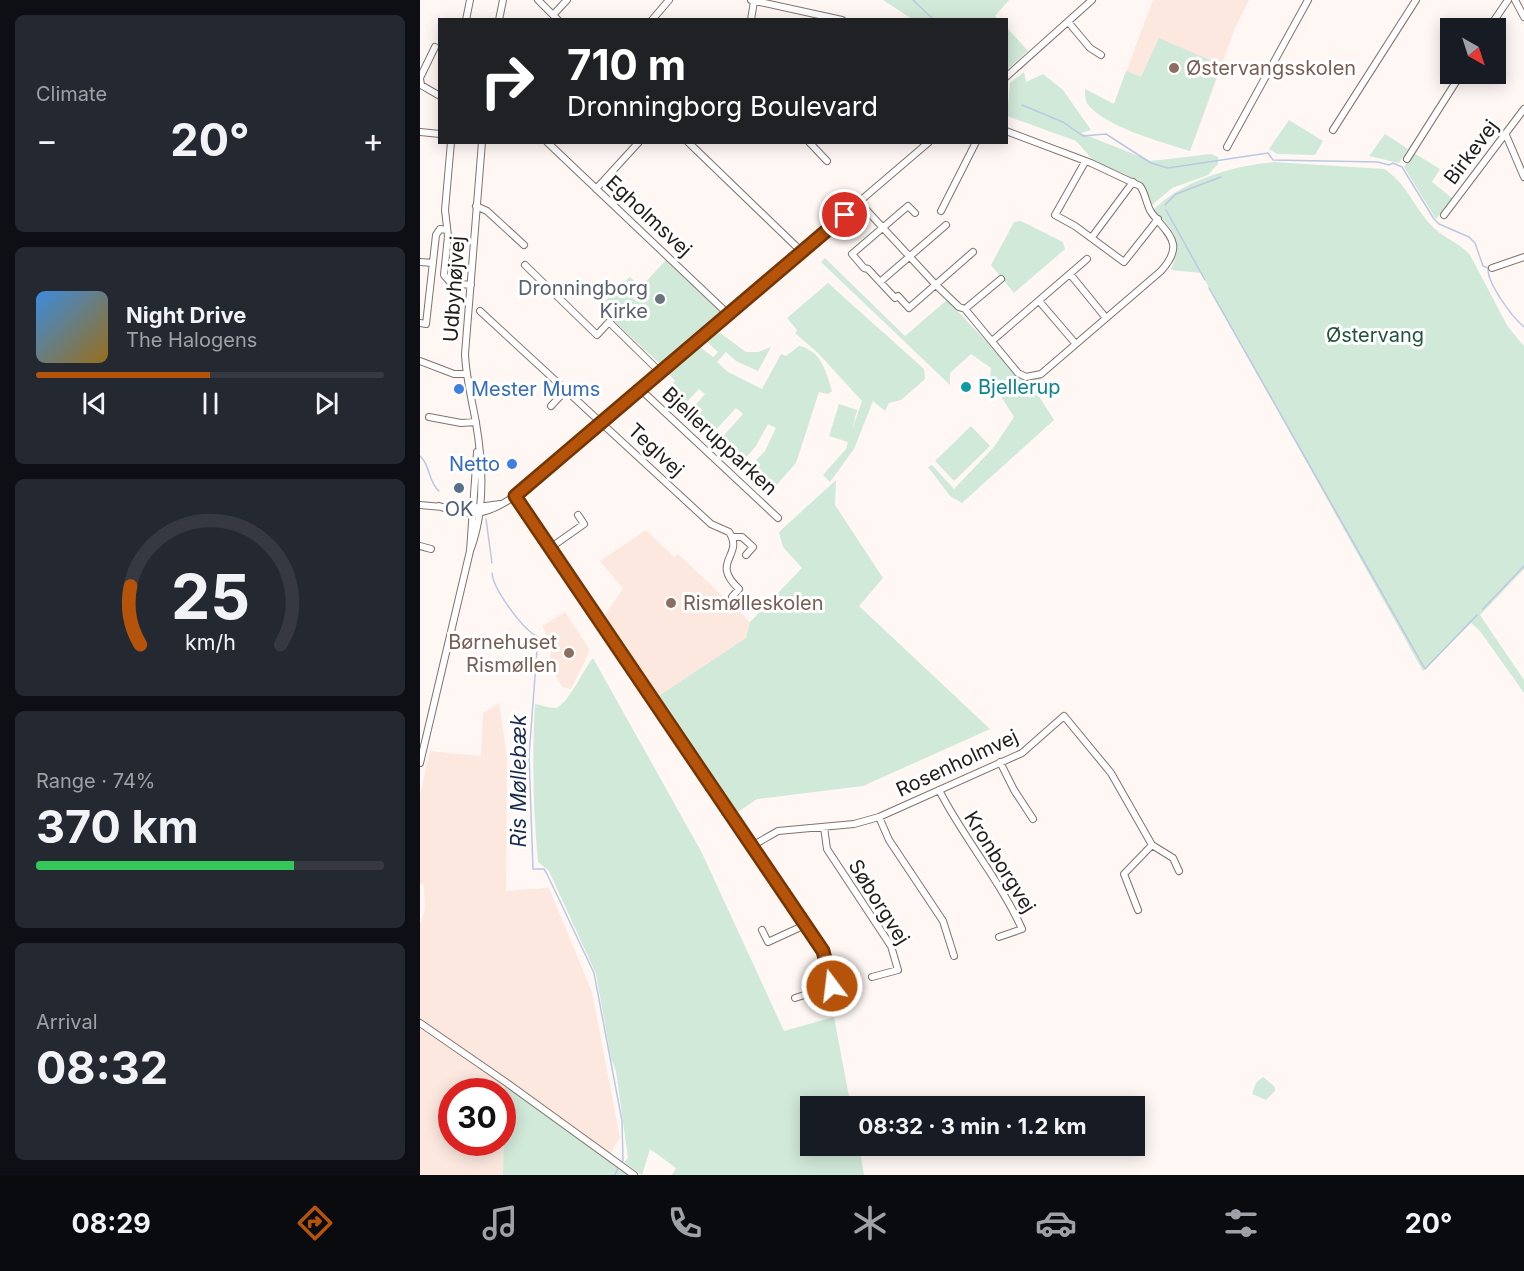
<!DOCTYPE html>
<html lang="en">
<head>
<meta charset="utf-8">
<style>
  :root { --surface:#171b24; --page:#242831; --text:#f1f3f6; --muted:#9ea1a6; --line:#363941; --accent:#b45309 }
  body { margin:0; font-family:Inter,sans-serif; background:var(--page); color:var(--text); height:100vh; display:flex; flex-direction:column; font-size:22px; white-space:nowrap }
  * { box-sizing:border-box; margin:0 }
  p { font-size:20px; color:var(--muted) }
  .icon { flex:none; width:33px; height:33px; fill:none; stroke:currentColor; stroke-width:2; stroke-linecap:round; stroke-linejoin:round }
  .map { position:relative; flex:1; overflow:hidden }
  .details { display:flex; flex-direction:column; gap:15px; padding:15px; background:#0d0f14; width:420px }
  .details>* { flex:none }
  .banner { position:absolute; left:18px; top:18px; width:570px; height:126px; border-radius:0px; box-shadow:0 3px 15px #0003; background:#202124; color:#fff; overflow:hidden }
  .needle { width:39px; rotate:141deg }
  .tools { position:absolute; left:1020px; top:18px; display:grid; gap:12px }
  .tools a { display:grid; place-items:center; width:66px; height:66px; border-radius:0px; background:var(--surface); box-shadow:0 3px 15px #0003; font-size:30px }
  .speed { position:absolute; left:18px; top:1078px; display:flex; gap:12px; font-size:30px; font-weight:700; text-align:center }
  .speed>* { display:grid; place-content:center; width:78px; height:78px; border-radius:50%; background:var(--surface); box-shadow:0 3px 15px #0003; line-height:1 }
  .speed .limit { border:9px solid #d22; background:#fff; color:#111 }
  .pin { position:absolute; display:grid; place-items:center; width:51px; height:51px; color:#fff; margin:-26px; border:3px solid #fff; border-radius:50%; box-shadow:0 2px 6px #0007 }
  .me { position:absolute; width:66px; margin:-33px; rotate:345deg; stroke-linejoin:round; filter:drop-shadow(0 0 4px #0008) }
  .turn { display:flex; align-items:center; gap:21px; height:126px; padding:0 30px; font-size:27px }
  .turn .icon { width:78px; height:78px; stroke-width:2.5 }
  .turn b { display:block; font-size:42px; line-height:51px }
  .big { font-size:45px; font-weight:700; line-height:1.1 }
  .details .widget { flex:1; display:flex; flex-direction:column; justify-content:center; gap:9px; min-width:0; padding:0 21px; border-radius:9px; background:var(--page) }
  .details .dial { align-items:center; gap:0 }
  .dial svg { height:156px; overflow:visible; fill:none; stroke:var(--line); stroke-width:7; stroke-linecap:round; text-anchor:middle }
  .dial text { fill:var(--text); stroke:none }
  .song { display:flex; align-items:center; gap:18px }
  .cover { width:72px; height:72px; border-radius:9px; background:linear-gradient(135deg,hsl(210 70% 55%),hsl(40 70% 35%)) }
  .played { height:6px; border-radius:3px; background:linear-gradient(90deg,var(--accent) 50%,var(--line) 50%) }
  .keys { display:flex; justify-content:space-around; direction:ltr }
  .heat { display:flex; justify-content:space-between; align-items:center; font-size:33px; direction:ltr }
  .charge { height:9px; border-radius:4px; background:linear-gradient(90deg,#34c759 74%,var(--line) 0) }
  .trip { position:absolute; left:380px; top:1096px; width:345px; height:60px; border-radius:0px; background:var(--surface); box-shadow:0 3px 15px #0003; font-weight:700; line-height:60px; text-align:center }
  .tabs { display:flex; height:96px; justify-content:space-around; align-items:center; background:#090b0e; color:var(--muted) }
  .tabs .icon { width:42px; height:42px }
  .tabs .on { color:var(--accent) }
  .tabs b { font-size:27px; color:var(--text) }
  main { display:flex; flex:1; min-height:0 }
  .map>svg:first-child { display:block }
</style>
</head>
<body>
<main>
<section class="details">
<div class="widget"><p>Climate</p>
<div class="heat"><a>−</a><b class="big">20°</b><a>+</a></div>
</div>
<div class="widget">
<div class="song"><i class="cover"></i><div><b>Night Drive</b><p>The Halogens</p></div></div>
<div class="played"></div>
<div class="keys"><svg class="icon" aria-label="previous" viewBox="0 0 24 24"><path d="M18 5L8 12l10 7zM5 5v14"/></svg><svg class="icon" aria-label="pause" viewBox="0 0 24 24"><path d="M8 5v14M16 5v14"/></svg><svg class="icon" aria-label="next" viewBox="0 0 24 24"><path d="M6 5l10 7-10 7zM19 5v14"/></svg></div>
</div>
<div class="widget dial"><svg viewBox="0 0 100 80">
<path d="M14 69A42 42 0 1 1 86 69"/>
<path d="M14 69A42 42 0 0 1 9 39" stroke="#b45309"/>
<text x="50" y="56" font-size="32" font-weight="700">25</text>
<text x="50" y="72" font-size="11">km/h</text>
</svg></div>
<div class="widget"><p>Range · 74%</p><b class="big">370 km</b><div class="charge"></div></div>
<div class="widget"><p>Arrival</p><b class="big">08:32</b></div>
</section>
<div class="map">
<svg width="1104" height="1175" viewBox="0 0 1104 1175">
  <rect width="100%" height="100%" fill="#fef7f4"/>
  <path fill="#fce8df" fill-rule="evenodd" d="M733 0H829L815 28 775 139 694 104Z
    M226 530 254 557 258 554 330 622 326 638 237 697 183 617 203 589 180 561Z
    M145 612 170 650 151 689 142 687 129 665 132 646 122 626Z
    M79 703 87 757 86 891 129 888 172 992 200 1138 190 1154 85 1078 83 1175H0V924L5 909 4 885 0 884V795L10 751 61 756 63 713ZM32 1092H82V1143H32Z"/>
  <path fill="#d1e9d9" d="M463 0H589L575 16 578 19H492Z
    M587 28 608 51 587 70H586Z
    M739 38 801 65 770 151C744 143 682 126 667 103 665 100 665 93 665 89L694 104 706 71 721 77Z
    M604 72 606 82 623 74 643 90 671 130 661 133 731 161 791 154 798 157V164L788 175 752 188 731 206 723 185 705 174 675 162 656 141 587 116 590 83Z
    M869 120 903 141 895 155 857 154 849 149Z
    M965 134 988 149 979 163 949 156Z
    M994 153 1020 169 1012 182 1032 198 1016 219 984 167Z
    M854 162 964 169C987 183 994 208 1012 226 1023 238 1039 242 1050 255L1088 327 1104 346V569L1060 615 1104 680V693L1060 631 1051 623 1003 671 781 273 751 270C763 238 755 232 733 210 763 180 812 166 854 162Z
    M601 221 643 242 645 249 594 293 571 265 594 222Z
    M405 258 485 336 527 300 598 375 615 379 623 376 615 390 634 420 542 503 530 496 508 467 512 465 534 489 574 447 594 417 570 379 571 368 551 354 530 373V385L401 262Z
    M246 260 300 312 240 364 179 307 210 277 221 287Z
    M408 283 504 369 505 379 481 400 469 403 465 411 453 401 434 449 410 482 403 475 426 449 428 442 409 436 419 404 437 410 432 430 442 401 398 353 375 333 377 330 367 318Z
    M300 333 326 352H338L351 347 338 371 316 361 306 352 297 362 308 372 342 389 361 354 366 356 379 346C402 351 406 372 412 391L408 394 399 392 376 463 352 490 327 470 345 451 356 428 348 424 336 446 322 462 297 443 323 414 316 408 292 434 267 415 285 394 279 389 262 407 245 390 255 381 249 374 280 347 293 357 298 352 285 340 293 334Z
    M551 426 570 446 534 481 515 461Z
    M416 480 415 505 463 578 439 606 570 729 443 786 337 799 315 814 237 697 326 638 330 622 382 568 363 547 359 532Z
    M173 658 282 853 364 1031 414 1017 431 1107H390V1146H439L444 1175H252L256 1168 230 1149 222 1175 204 1162 208 1158 196 1071 191 1058 176 974 129 871 118 862C113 809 112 758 115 704 121 705 129 708 135 708 147 707 164 668 173 658Z
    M843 1077 855 1087V1091L846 1100 832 1094 836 1083Z
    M85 1085 210 1175H83Z"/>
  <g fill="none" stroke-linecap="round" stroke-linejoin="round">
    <path stroke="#bbc8e3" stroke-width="1.5" d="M493 0 514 20
      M602 105 643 122 663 136 686 134 731 163 748 168 848 153 853 160 958 162 969 165 973 163 982 167 1014 219 1019 224 1049 237 1055 243 1063 266 1068 268C1067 283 1092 317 1104 327
      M745 205 756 194 801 177
      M746 210 785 280
      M789 288 1005 669 1057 615
      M0 456C11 466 8 482 19 491
      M66 519 72 563
      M72 573C73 589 103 630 118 637L109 756 113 869H124L127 874 174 973 202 1121 203 1161
      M1063 609 1104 566
      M195 1175 198 1168"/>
    <g stroke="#81736c" stroke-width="8">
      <path id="minor" d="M118 0 138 20
        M331 0 422 20
        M1095 0 1104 17
        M133 15 147 0
        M46 20 50 0
        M79 20 83 0
        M232 20 249 0
        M331 20 334 1
        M649 23 670 48 681 55
        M1069 28 1088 0
        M586 77 672 0
        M0 78 15 47
        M0 79 1 85 20 96
        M913 130 996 0
        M0 132 20 134
        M1086 135 1104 177
        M31 142 25 210 28 236 24 275 31 283 51 285
        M127 142 307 313
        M268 142 382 252
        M389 142 407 161
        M807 147 888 0
        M987 159 1041 74
        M665 162 635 215 655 226 704 262 738 219
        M176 189 219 142
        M439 202 515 284 539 307 545 309 598 373 606 377 621 374 741 271C766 243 748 235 731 212 726 204 726 194 720 186L671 163 586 131
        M56 206 67 211 104 245
        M521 211 556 142
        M495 213 488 206 432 254 444 268 448 269 475 298 478 296 489 308 553 252
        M1024 215 1104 109
        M672 237 713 182
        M0 262 13 263
        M105 265 177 335 189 322 239 371
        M1072 268 1104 257
        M650 274 686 318
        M460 282 526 225
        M619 301 655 343
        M545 309 581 279
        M60 311 291 524 309 532C325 556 289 561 319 589L312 597
        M0 323 6 324 16 235 20 229 27 230
        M572 341 667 259
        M0 361 34 374H46
        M219 388 358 518
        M131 406 146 390
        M9 417 41 423 56 422
        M95 496 403 951 412 986 375 998
        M0 505 44 509 80 504
        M19 506C49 519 69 514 95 496L509 142
        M312 537H322L333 547 326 555
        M0 546 11 549
        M130 548 164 524 158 515
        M50 551C65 512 63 464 56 423 52 400 46 378 45 354L62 142
        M580 762 594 790 613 819
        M0 763 50 551 57 452
        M519 790C544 839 580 880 602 929L579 937
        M459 817 469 840 523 921 534 956
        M404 827 407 849 471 946 478 970 452 977
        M332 846 358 831 434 824 459 817 602 753 644 716 691 773 732 845 753 858 759 871
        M718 910 704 874 732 845
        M342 930 348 942 385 925
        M0 1023 87 1083 214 1175"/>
    </g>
    <use href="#minor" stroke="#fff" stroke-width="6"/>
  </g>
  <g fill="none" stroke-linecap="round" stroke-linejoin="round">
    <g stroke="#753606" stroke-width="15">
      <path id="route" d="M412 986 403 951 95 496 425 215"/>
    </g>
    <use href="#route" stroke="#b45309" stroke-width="10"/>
  </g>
  <g fill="#8d6e63" stroke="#fff" stroke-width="2">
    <circle cx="754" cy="68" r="6"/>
    <circle cx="251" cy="603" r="6"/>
    <circle cx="149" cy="653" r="6"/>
  </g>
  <circle fill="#6b7280" stroke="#fff" stroke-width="2" cx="240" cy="299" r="6"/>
  <circle fill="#0f9aa8" stroke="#fff" stroke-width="2" cx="546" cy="387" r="6"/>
  <g fill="#3f7fe0" stroke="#fff" stroke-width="2">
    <circle cx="39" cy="389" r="6"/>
    <circle cx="92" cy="464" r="6"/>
  </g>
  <circle fill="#5c6f8a" stroke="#fff" stroke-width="2" cx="39" cy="488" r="6"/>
  <g text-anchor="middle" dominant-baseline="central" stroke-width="6" stroke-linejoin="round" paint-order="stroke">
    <g font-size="20" fill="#785e54" stroke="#fff" text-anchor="start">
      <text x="766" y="68">Østervangsskolen</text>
      <text x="263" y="603">Rismølleskolen</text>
      <text x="137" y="642" text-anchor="end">Børnehuset<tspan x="137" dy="23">Rismøllen</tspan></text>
    </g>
    <g font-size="20" fill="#211c19" stroke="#fff">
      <text transform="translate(1051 152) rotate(-53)">Birkevej</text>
      <text transform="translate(229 216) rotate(43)">Egholmsvej</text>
      <text transform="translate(34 289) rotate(-86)">Udbyhøjvej</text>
      <text transform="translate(300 441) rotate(43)">Bjellerupparken</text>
      <text transform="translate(236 450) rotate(43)">Teglvej</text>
      <text transform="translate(537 763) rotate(-25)">Rosenholmvej</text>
      <text transform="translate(580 862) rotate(58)">Kronborgvej</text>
      <text transform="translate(459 902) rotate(58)">Søborgvej</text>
    </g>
    <g font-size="20" fill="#5b616d" stroke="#fff" text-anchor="end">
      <text x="228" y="288">Dronningborg<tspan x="228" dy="23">Kirke</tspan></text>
    </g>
    <g font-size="20" fill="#225439" stroke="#fff">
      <text x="955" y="335">Østervang</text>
    </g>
    <g font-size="20" fill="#0d838f" stroke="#fff" text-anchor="start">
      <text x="558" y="387">Bjellerup</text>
    </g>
    <g font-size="20" fill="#366cbe" stroke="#fff" text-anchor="start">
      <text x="51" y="389">Mester Mums</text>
      <text x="80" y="464" text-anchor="end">Netto</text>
    </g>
    <g font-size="20" fill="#4e5e75" stroke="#fff">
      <text x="39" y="509">OK</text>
    </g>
    <g font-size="21" font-style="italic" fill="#18284d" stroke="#fff">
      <text transform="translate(98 781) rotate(-90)">Ris Møllebæk</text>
    </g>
  </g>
</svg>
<div class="tools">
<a><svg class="needle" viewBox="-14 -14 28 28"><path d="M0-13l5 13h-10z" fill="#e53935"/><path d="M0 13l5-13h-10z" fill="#9ea1a6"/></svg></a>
</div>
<div class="speed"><div class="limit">30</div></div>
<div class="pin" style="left:425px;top:215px;background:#d93025"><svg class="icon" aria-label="arrive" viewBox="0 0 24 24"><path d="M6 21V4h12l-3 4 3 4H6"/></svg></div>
<svg class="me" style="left:412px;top:986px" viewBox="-20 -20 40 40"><circle r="17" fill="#b45309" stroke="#fff" stroke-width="3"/><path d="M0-11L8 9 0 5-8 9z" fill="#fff"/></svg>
<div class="trip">08:32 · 3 min · 1.2 km</div>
<div class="banner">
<div class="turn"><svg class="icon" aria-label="right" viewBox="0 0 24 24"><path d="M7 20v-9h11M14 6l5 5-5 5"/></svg><div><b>710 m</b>Dronningborg Boulevard</div></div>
</div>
</div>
</main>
<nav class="tabs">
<b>08:29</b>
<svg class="icon on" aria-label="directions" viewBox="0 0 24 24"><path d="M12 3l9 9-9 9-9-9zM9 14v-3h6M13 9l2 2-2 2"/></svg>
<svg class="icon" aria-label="music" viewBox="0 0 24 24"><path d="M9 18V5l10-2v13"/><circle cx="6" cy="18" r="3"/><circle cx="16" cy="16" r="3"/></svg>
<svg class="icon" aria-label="phone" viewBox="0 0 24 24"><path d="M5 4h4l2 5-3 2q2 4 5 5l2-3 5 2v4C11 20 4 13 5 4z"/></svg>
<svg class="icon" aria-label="climate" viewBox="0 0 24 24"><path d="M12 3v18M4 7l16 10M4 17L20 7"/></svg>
<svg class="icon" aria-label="car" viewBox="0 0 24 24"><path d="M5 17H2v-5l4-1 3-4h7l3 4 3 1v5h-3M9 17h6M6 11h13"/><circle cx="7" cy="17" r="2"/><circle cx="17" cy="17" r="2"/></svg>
<svg class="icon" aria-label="filters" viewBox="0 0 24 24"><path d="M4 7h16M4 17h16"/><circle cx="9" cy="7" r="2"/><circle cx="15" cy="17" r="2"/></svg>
<b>20°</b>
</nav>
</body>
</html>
